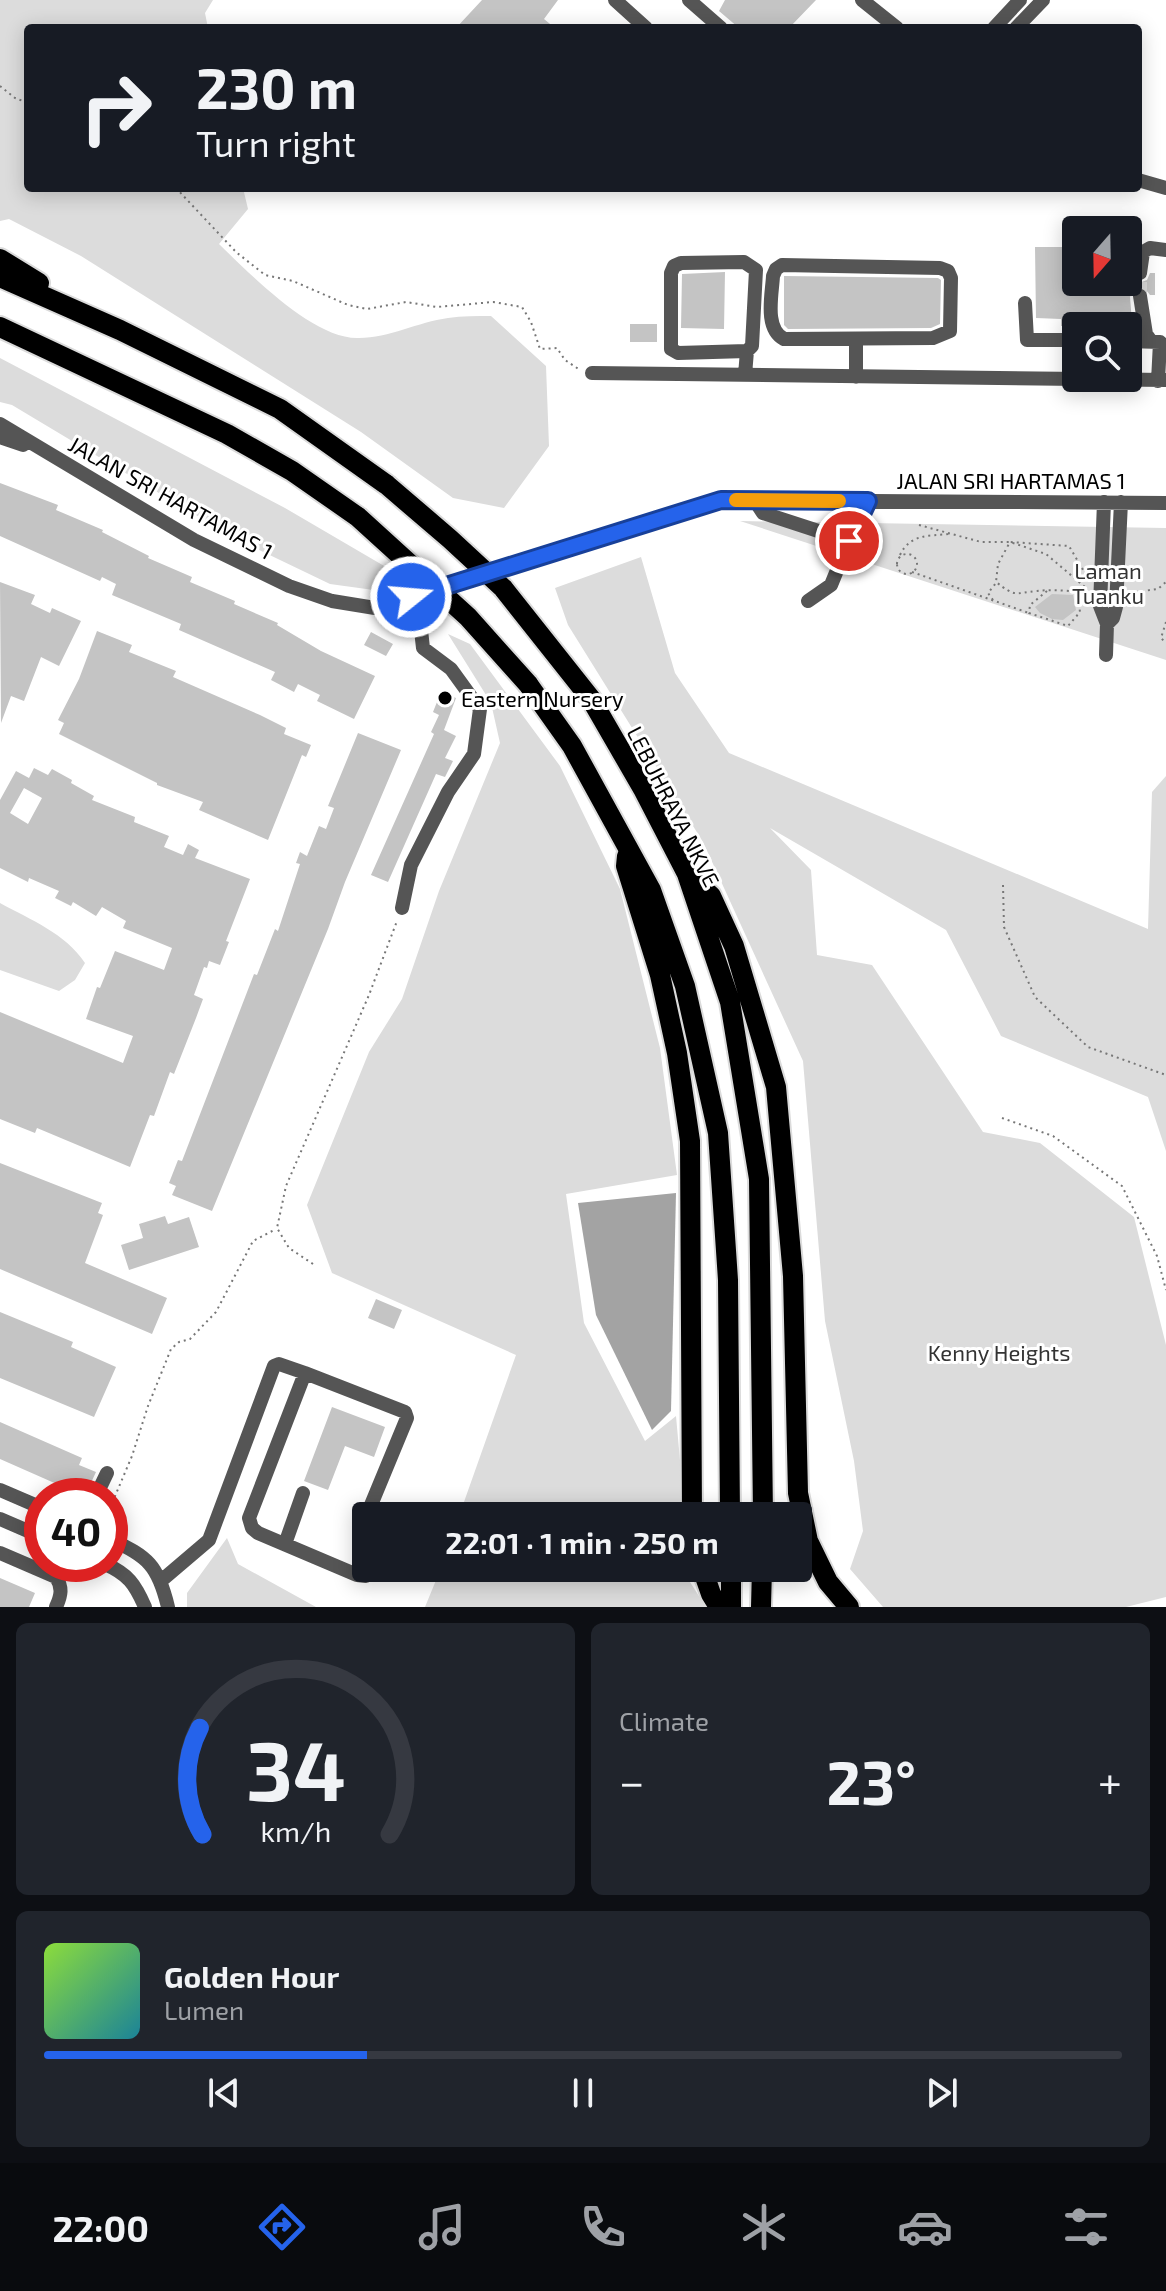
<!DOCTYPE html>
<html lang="en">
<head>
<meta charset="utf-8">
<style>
  :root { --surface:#171b24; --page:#20242c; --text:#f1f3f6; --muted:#9ea1a6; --line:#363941; --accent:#2563eb }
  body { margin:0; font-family:"Exo 2",sans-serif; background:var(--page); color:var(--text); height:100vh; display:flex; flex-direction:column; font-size:30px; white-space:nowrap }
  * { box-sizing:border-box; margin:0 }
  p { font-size:26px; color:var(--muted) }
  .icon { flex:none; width:44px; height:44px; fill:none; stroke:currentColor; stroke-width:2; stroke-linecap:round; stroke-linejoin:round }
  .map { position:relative; height:1607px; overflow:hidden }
  .sheet { display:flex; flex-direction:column; gap:16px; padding:16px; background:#0d0f14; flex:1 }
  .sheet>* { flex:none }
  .banner { position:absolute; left:24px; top:24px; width:1118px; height:168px; border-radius:8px; box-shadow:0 4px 20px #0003; background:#171b24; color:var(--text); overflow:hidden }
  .needle { width:52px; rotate:200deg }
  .tools { position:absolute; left:1062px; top:216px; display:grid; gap:16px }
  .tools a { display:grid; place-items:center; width:80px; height:80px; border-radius:8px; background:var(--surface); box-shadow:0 4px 20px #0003; font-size:40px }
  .speed { position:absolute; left:24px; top:1478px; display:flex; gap:16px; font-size:40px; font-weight:700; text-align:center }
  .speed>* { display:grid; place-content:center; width:104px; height:104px; border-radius:50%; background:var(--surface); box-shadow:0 4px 20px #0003; line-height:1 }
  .speed .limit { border:12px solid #d22; background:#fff; color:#111 }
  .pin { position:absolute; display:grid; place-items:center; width:68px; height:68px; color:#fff; margin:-34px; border:4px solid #fff; border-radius:50%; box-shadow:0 2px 8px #0007 }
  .me { position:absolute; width:88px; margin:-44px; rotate:73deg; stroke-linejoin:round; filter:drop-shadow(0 0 6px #0008) }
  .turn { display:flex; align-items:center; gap:28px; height:168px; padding:0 40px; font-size:36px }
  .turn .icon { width:104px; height:104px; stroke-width:2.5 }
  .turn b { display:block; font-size:56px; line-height:68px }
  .big { font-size:60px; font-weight:700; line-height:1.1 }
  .sheet .card { flex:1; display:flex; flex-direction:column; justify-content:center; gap:12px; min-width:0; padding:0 28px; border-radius:12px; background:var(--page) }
  .sheet .dial { align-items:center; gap:0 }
  .dial svg { height:208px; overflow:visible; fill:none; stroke:var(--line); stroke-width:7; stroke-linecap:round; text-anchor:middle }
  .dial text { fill:var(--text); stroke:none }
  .song { display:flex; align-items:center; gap:24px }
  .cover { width:96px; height:96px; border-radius:12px; background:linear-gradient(135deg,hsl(90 70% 55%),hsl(190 70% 35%)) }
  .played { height:8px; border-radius:4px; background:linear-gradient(90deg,var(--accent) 30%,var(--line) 30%) }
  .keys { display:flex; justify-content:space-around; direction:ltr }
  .heat { display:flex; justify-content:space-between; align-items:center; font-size:44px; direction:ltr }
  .sheet .tiles { flex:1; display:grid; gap:16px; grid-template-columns:1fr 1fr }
  .card:last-child { grid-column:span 2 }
  .trip { position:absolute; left:352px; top:1502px; width:460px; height:80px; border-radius:8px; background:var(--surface); box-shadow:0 4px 20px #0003; font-weight:700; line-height:80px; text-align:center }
  .tab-bar { display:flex; height:128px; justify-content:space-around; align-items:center; background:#090b0e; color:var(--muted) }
  .tab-bar .icon { width:56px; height:56px }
  .tab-bar .on { color:var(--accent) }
  .tab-bar b { font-size:36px; color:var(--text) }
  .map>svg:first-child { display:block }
</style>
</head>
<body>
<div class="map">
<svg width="1166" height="1607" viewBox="0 0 1166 1607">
  <rect width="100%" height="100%" fill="#fff"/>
  <path fill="#dcdcdc" d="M0 0H213L205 13 208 28H28V188H243L248 209 219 244C250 274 314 340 359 338 389 338 418 322 448 318 462 316 477 316 491 316L546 366 549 446 504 508 453 498 361 432 81 256 9 219 0 221Z
    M0 358 285 508 403 577 388 592 330 584 234 538 12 405 0 402Z
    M740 521 1166 528V660Z
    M641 557 675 673 729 753 1148 929 1152 792 1166 776V1151L1148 1097 1001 1036 946 930 770 828 811 870 817 955 872 965 983 1132 1040 1143 1134 1217 1166 1345V1597L1126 1607H883L850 1569 863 1531 854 1461 825 1321 803 1061 703 842 568 625 555 588Z
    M448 634 470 644 560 766 620 889 660 1048 677 1175 566 1194 584 1323 645 1441 676 1416 685 1516H459L516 1355 332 1273 307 1205 369 1052 402 999 439 891 500 743 491 703Z
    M0 903C31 920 65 933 85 963L75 980 59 991 0 970Z
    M227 1538 238 1564 316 1607H187V1593Z
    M441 1568H689L690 1582 706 1607H425Z"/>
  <path fill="#a3a3a3" d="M676 1193 671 1411 652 1430 596 1315 578 1203Z"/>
  <path fill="#c4c4c4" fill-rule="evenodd" d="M482 0H558L544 19 555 28H456Z
    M725 0H816L789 28H739L719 11Z
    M1035 247H1076V282H1128V273H1130L1133 280 1139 283 1147 280 1150 273H1155V295H1150L1143 286 1134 288 1130 297 1132 322H1116V326H1061V319L1036 318Z
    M725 272 724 329 681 328 682 274Z
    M784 276 938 278 941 280 940 324 931 328 788 329 784 325Z
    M630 324H657V342H630Z
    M0 483 58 505 56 510 103 530 102 532 149 556 148 558 192 577 190 582 235 601 234 604 278 623 277 625 321 651 375 676 354 719 317 701 320 695 298 684 294 692 271 680 275 672 179 630 181 624 112 595 116 584 102 577 100 581 0 536Z
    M0 582 35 595 31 604 50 613 52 608 81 621 59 666 41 657 24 701 11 696 1 723Z
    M1052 594 1073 595 1076 610 1063 620 1052 619 1040 613 1035 607Z
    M97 631 132 645 129 652 176 671 173 677 260 715 286 728 284 734 311 745 306 757 302 755 268 840 199 810 203 802 157 785V783L59 734 64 723 58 720 79 679Z
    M371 632 393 644 386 656 364 645Z
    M441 692 456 698 444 730 456 736 445 758 453 761 445 777 436 774 388 882 371 875 434 734 431 732 439 715 433 712Z
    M358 733 401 750 345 882 328 929 212 1211 172 1195 176 1186 169 1183 178 1160 182 1161 254 974 257 975 275 929 278 931 300 864 296 863 300 852 307 856 319 826 326 829 334 808 328 806Z
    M34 768 48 775 52 769 72 780 71 783 94 796 92 800 135 817 134 822 169 836 164 847 183 855 188 844 199 850 195 858 250 879 226 941 229 942 220 965 209 961 207 968 204 967 194 995 203 999 196 1018 174 1074 170 1072 154 1116 150 1115 130 1167 37 1128 35 1133 0 1119V1012L123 1063 133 1036 86 1019 97 987 100 988 115 951 164 970 172 948 123 928 126 921 102 907 96 916 73 902 71 906 55 898 59 891 29 878 28 882 0 868V800L16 771 29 778ZM24 788 42 798 28 824 10 813Z
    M0 1163 102 1203 98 1213 103 1215 85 1263 167 1298 152 1334 0 1269Z
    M165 1216 168 1224 189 1217 199 1247 129 1270 121 1245 143 1238 139 1224Z
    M376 1299 402 1310 394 1329 368 1318Z
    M0 1312 73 1342 71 1347 116 1367 94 1417 0 1378Z
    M332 1407 385 1427 374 1457 345 1446 328 1490 304 1481Z
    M0 1422 82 1458 79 1465 96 1472 89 1487 78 1483 68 1489 0 1459Z
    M0 1578 35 1593 29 1607H0Z"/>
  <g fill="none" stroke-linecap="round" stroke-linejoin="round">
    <path stroke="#d9d9d9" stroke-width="14" stroke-dasharray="14 7" stroke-linecap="butt" d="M1140 296V273"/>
    <g stroke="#dbdbdb" stroke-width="24">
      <path id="highway" d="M0 259 39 283
        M0 277 120 330 280 409 387 485
        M0 327 227 434 292 471 358 517
        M503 588 591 699 643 789 687 874 730 1002 759 1179 763 1516
        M528 684 572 746 651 890 685 986 718 1133 728 1280 730 1516
        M627 856 626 866 660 975 677 1053 690 1141 692 1516
        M690 877 711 896 734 946 776 1087 793 1276 798 1493 808 1541 828 1582 849 1607
        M702 1568 711 1594 719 1607
        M731 1568V1607
        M761 1607 762 1568"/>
    </g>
    <path stroke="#777" stroke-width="2" stroke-dasharray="2 4" stroke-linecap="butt" d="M0 86 15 98 28 103
      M176 188 236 252 265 275 293 281 348 305 367 309 406 302 437 307 493 302 522 307 531 322 540 349 557 348 565 360 580 370
      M919 525 981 542H1010L1046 554 1085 587
      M897 564a10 10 0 1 1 20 0a10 10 0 1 1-20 0Z
      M900 555C910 534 928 536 949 534
      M912 572 1029 613
      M1086 575 1069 546 1010 542 998 564 996 582C1017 598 1014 593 1037 591 1053 589 1072 591 1088 593
      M1047 591 1030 605 1029 613 1068 626 1080 612 1077 592
      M1136 592 1158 589 1166 582
      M993 600 988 593 996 583
      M1166 622 1161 638 1166 643
      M1003 885 1004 927 1035 997 1088 1047 1166 1075
      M1002 1118 1053 1136 1122 1186 1157 1256 1166 1290
      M313 1264 289 1248 277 1228 286 1186 369 995 397 921
      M110 1508 132 1456 148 1406 171 1349 179 1342 190 1339 216 1312 253 1241 276 1229"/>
    <path stroke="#555" stroke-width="14" d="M615 0 646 28
      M689 0 721 28
      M862 0 897 28
      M994 28 1020 0
      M1016 28 1043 0
      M1138 180 1166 188
      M782 265 940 268 948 271 951 278 950 331 933 338 784 339C764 328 772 295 773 276L776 269Z
      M1140 273 1143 252 1150 248 1166 250
      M1140 296 1146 334 1151 341
      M1025 303 1027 340H1076
      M856 340V377
      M1128 341 1160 342 1158 381
      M592 373 1166 380
      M745 375 747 351 752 346 756 270 744 262 681 263 674 266 671 273V349L678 353 747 351
      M0 424 194 540 289 586 332 601 375 608 721 500 1166 503
      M0 437 23 445
      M755 501 763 513 849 541 868 501
      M1104 502 1100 606 1107 624 1106 655
      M808 601 831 585 849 541
      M1107 624 1113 618 1116 607 1121 502
      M402 908 411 865 448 792 474 754 480 709 451 669 423 648 420 621 411 597
      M0 1490 42 1508
      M79 1493 85 1496
      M96 1496 107 1473
      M0 1519 42 1537
      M110 1539C148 1557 158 1565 168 1607
      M285 1544 303 1493
      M0 1553 56 1577C63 1588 61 1596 56 1607
      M105 1564C128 1574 135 1584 145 1607
      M373 1568 366 1576 357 1575 258 1533 252 1528 249 1518 305 1373 405 1412 407 1418 371 1505 376 1516
      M162 1580 209 1540 274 1366 279 1364 305 1373"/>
    <use href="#highway" stroke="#000" stroke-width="20"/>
    <g stroke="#dbdbdb" stroke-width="24" stroke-linecap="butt">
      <path id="highway-bridge" d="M387 485 450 539 503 588
        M358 517 468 617 528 684"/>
    </g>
    <use href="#highway-bridge" stroke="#000" stroke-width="20"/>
  </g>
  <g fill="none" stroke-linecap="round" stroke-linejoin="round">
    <g stroke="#184099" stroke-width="20">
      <path id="route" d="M411 597 721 500 868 501 849 541"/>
    </g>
    <use href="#route" stroke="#2563eb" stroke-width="14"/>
    <path stroke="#f59e0b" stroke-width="14" d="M736 500 839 501"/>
  </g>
  <circle fill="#000" stroke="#fff" stroke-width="3" cx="445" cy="698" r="8"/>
  <g text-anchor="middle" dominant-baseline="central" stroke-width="6" stroke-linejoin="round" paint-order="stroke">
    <g font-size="22" fill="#000" stroke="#fff">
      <text x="1011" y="480">JALAN SRI HARTAMAS 1</text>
      <text transform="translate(171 497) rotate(29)">JALAN SRI HARTAMAS 1</text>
      <text transform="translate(674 806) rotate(63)">LEBUHRAYA NKVE</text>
    </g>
    <g font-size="22" fill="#333" stroke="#fff">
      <text x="1108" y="570">Laman<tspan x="1108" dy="25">Tuanku</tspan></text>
      <text x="999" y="1352">Kenny Heights</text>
    </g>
    <g font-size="22" fill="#000" stroke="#fff" text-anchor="start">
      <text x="461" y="698">Eastern Nursery</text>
    </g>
  </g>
</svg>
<div class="tools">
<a><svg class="needle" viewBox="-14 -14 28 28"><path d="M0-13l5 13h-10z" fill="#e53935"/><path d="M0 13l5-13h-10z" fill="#9ea1a6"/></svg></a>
<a><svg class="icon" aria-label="search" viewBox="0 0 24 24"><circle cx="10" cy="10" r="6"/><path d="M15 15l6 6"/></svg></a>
</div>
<div class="speed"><div class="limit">40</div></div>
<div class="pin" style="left:849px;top:541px;background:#d93025"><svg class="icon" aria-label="arrive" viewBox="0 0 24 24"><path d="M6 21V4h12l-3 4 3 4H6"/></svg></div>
<svg class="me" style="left:411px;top:597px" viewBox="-20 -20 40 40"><circle r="17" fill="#2563eb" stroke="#fff" stroke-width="3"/><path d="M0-11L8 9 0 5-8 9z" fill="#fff"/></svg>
<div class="trip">22:01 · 1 min · 250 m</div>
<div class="banner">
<div class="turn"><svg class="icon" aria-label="right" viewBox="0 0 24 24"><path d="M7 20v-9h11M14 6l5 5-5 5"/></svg><div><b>230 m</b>Turn right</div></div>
</div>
</div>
<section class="sheet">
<div class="tiles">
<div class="card dial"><svg viewBox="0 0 100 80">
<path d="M14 69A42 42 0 1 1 86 69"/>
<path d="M14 69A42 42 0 0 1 13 28" stroke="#2563eb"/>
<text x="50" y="56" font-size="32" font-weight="700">34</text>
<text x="50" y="72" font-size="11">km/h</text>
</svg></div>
<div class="card"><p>Climate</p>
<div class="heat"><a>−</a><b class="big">23°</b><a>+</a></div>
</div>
<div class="card">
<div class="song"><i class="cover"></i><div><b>Golden Hour</b><p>Lumen</p></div></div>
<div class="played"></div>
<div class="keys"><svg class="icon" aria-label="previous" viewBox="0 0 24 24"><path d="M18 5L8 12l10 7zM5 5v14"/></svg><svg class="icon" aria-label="pause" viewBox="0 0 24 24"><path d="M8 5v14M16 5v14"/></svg><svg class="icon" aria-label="next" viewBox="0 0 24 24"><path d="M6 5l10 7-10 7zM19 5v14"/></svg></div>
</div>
</div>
</section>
<nav class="tab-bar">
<b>22:00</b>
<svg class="icon on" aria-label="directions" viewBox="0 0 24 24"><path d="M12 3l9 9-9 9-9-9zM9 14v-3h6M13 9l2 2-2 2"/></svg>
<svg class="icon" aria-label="music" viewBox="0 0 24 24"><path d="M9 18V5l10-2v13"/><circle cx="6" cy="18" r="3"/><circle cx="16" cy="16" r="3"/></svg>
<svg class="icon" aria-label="phone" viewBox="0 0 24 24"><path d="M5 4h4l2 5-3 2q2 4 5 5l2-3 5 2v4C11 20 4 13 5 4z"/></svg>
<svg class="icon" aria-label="climate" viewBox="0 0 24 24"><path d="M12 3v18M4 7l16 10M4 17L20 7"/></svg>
<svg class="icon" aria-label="car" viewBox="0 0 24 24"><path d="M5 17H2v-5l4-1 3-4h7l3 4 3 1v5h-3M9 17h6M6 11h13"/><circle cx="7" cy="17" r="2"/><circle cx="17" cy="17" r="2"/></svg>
<svg class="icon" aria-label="filters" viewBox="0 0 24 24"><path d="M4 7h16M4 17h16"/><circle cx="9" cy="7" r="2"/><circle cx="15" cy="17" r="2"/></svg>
</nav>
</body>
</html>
